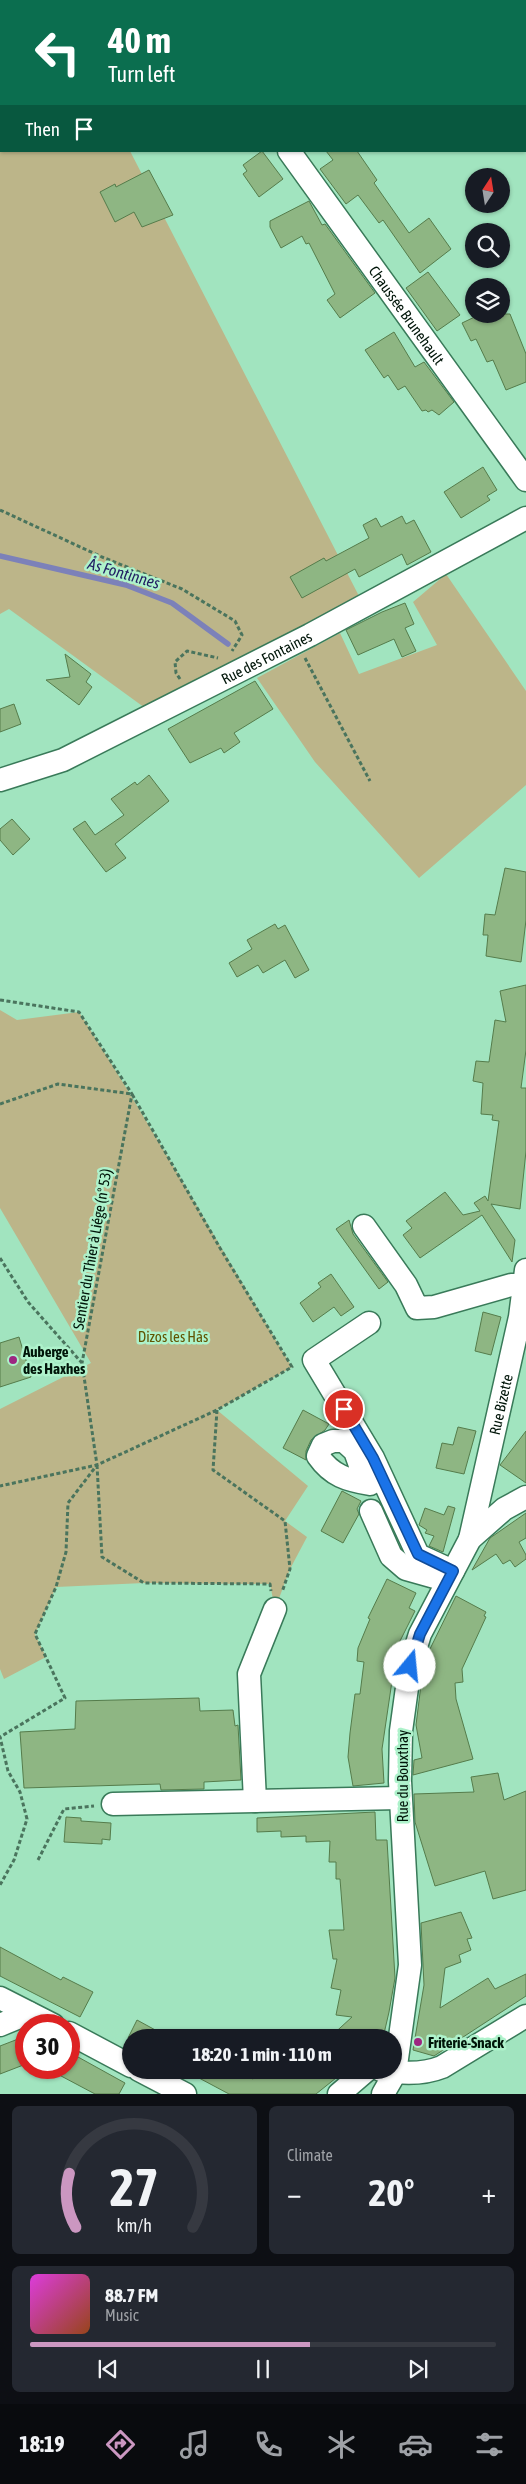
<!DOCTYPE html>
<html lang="en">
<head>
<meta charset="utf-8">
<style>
  :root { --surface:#171b24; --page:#242831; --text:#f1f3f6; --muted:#9ea1a6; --line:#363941; --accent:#cb97c1 }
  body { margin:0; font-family:"Asap Condensed",sans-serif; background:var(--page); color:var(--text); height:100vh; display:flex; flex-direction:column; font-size:19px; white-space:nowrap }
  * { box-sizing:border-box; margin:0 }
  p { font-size:16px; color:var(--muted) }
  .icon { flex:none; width:28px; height:28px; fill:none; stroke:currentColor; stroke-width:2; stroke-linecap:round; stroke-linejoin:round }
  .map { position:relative; height:2094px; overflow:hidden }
  .panel { display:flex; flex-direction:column; gap:12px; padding:12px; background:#0d0f14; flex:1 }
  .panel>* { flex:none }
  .banner { position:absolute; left:0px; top:0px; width:526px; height:152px; box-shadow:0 1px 4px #0004; background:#0b6e4f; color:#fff; overflow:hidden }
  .needle { width:32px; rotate:12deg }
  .buttons { position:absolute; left:465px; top:168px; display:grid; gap:10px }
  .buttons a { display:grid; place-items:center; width:45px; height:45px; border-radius:50%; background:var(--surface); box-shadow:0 1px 4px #0004; font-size:25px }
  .speed { position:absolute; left:15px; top:2014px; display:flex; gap:10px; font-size:25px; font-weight:700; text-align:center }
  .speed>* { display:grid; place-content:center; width:65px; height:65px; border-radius:50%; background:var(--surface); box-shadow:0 1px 4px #0004; line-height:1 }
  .speed .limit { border:8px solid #d22; background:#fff; color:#111 }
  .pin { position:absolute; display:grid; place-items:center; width:42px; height:42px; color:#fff; margin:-21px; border:2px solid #fff; border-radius:50%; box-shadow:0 1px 5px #0007 }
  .me { position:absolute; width:55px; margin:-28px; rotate:17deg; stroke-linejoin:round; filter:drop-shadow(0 0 4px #0008) }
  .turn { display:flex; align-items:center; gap:18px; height:105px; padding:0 25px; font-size:22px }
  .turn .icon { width:65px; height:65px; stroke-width:2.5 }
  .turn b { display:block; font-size:35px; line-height:42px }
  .then { display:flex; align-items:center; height:48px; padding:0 25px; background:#0003; gap:10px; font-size:19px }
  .big { font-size:38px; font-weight:700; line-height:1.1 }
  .panel .tile { flex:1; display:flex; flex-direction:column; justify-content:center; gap:8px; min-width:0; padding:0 18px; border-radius:8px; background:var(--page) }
  .panel .dial { align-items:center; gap:0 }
  .dial svg { height:130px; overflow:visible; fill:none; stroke:var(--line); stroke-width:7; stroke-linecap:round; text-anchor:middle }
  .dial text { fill:var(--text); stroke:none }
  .song { display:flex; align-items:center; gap:15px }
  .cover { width:60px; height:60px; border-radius:8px; background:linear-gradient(135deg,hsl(300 70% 55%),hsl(20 70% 35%)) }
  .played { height:5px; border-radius:2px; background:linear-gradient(90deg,var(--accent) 60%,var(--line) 60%) }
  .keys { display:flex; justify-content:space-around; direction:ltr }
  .heat { display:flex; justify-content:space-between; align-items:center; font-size:28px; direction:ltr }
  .panel .tiles { flex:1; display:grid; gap:12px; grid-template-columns:1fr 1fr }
  .tile:last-child { grid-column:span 2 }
  .trip { position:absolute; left:122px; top:2029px; width:280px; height:50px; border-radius:25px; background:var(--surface); box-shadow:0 1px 4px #0004; font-weight:700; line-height:50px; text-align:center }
  .dock { display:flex; height:80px; justify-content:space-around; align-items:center; background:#090b0e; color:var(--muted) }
  .dock .icon { width:35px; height:35px }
  .dock .active { color:var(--accent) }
  .dock b { font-size:22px; color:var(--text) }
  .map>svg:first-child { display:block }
</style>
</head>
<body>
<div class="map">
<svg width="526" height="2094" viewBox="0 0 526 2094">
  <rect width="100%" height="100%" fill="#a1e4bf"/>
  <path fill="#bcb589" d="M0 7 1 151H130L360 598 152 713 9 609 0 614Z
    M446 574 526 691V785L419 878 315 762 257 678 340 633 359 674 437 645 413 602Z
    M0 1010 17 1020 79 1012C153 1128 221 1249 292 1367L217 1410 308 1486 285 1521 307 1537 290 1569 275 1609 270 1584 144 1583 56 1587 35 1634 46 1657 4 1679 0 1669V1409L91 1363 0 1208Z"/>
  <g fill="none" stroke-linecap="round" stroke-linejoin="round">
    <path stroke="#7c81b9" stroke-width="5.5" d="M0 556 126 585 172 603 228 644"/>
  </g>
  <path fill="#8eb683" stroke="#557c4b" d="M262 151 283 179 259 197 243 174 247 171 243 165Z
    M326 151H357L377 180 374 183 409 233 429 218 451 249 420 273 383 220 379 223 358 195 346 204 320 169 333 160Z
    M149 170 173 215 142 227 134 212 115 222 100 192 115 184 116 187Z
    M309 201 322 225 325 224 375 293 340 318 327 300 335 294 309 243 306 244 302 236 281 248 270 227V221Z
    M428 272 460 315 437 331 406 288Z
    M481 314H510L526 354V382L506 390 493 360 487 362 476 339 471 341 462 323Z
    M394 332 415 367 424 362 454 402 439 415 432 410 428 412 426 410 422 411 405 386 398 390 388 375 384 378 365 350Z
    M483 467 497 490 487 496 490 500 461 518 444 492Z
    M402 516 406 524 414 520 431 552 407 565 402 554 359 577 355 569 302 598 290 577 324 558 326 561 369 538 363 525 376 518 381 527Z
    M405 603 414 624 405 628 416 651 402 657 394 639 358 655 346 630 382 612Z
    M65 654 91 674 86 682 92 687 79 705 46 680 70 677Z
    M255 681 273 709 234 733 240 742 224 753 221 748 190 763 168 729Z
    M14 704 21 724 0 732V709Z
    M149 775 169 801 115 844 126 858 106 872 73 829 85 821 95 835 124 815 111 799 135 782 137 785Z
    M12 819 30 839 13 855 0 840V829Z
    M505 868 526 872V920L521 962 486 956 488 935H483L485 914 495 915Z
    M275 924 278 929 285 925 309 970 295 978 285 960 263 973 258 965 237 977 229 963 252 949 247 940Z
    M526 985V1050L521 1088H526V1151L520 1209 491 1204 515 1240 512 1262 482 1215 420 1258 403 1235 412 1228 406 1221 445 1192 463 1215 480 1211 474 1203 485 1196 488 1201 499 1121 492 1120 493 1115 481 1114 483 1083 473 1081 476 1061 489 1062 495 1020 506 1022 500 991Z
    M349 1220 353 1234 388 1282 379 1289 336 1229Z
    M331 1274 354 1307 341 1316 334 1307 313 1322 300 1303 321 1287 318 1283Z
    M483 1312 501 1317 491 1355 475 1351Z
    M19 1337 31 1377 0 1387V1343Z
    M303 1410 329 1424 325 1430 311 1440 306 1451V1460L283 1448Z
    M458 1427 476 1431 464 1474 436 1468 442 1443 453 1445Z
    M526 1431V1483L500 1465Z
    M342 1491 361 1501 357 1509 359 1514 343 1543 321 1531Z
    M448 1506 455 1508 443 1552 429 1546 434 1536 425 1533 427 1530 419 1525 425 1508 444 1515Z
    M526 1513V1538L519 1542 526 1555V1559L515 1567 510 1560 503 1564 496 1554 472 1570 490 1538Z
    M387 1579 416 1593 409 1608 415 1611 397 1647 382 1749 384 1783 353 1786 348 1757 350 1733 355 1694H360L364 1662 357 1661 358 1648 370 1619 368 1618Z
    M456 1596 486 1612 484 1616 486 1617 462 1669 463 1682 455 1683 456 1699 473 1759 413 1775 414 1760 422 1758 416 1725 423 1669 428 1653Z
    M199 1698 200 1711 233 1710 235 1726 238 1725 241 1780 204 1782V1789L161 1790 160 1784 24 1788 20 1732 75 1729 76 1701Z
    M498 1773 504 1800 526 1791V1890L493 1899 485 1871 435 1886 415 1822 414 1794 474 1792 471 1777Z
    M375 1812 376 1840H387L395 1978 389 2012 383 2038H329L352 2017 336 2015 341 1990 331 1988 337 1959H333L329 1930H344L340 1879H336V1862H329L330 1841 306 1842V1836L281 1837V1831L257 1832V1818Z
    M66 1817 81 1818V1821L111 1823 110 1840 102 1839V1844L64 1842Z
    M461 1912 472 1938 467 1939 471 1950 459 1955 461 1962 445 1968 440 2008 488 1978 495 1989 526 1974V1996L434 2056 413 2050 424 1985 421 1923Z
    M0 1947 61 1980 63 1977 93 1992 80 2017 0 1976Z
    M137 2020 170 2038H128Z
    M26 2036V2064L0 2074V2046Z
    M69 2052 125 2083 119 2094H95L46 2068H69Z
    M184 2070H235L253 2079 263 2070H346L316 2094H229Z"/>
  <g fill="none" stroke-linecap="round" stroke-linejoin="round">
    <g stroke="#397a59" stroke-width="25">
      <g id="minor">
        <path d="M180 0 181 1"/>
        <path d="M312 0 314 1"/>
        <path d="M525 98H526"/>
        <path id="s1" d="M289 151 526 480"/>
        <path id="s2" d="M0 780 63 760 310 635 526 518"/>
        <path d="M364 1226 406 1285 417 1308 434 1307 511 1285H524"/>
        <path d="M369 1323 314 1360 373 1458 418 1555 453 1571"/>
        <path d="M361 1468 355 1451 344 1441H333L323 1445 318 1456C332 1476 347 1480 370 1484"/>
        <path d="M371 1511 391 1556 406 1569 438 1578"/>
        <path id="s3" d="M470 1539 520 1317 526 1270"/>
        <path d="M255 1801 249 1674 275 1609"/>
        <path d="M113 1804 400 1798"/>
        <path d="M0 1998 53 2025"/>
        <path d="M0 2025 29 2013"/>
        <path d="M69 2033 131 2066"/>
        <path d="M139 2070 185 2094"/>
        <path d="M381 2070C402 2074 422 2075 442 2067L526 2016"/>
        <path d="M339 2094 367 2070"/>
        <path d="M383 2094 395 2073 410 1965 400 1781 401 1731 410 1666 420 1634 470 1539 504 1509 526 1497"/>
      </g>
    </g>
    <path stroke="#4a745d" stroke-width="3" stroke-dasharray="4 2.5" stroke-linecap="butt" d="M0 510 102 557 182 589 235 621 242 635 232 651
      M305 658 370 781
      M180 679 176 673 175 662 187 651 218 658
      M0 1000 79 1012 132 1094 82 1363 97 1465 68 1503 66 1552 56 1587 35 1634 65 1698 0 1737 8 1771 20 1792 27 1819 14 1860 0 1885
      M0 1104 58 1084 132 1094 220 1248 292 1367 217 1410 97 1465 0 1486
      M0 1258 28 1302 82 1363
      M217 1410 213 1470 285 1521 290 1569 282 1592
      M97 1465 102 1557 144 1583 270 1584 271 1591
      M38 1860 64 1809 94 1806"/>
    <use href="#minor" stroke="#fff" stroke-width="22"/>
  </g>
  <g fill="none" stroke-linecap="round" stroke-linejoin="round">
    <g stroke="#114b97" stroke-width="12">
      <path id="route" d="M344 1409 373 1458 418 1554 453 1571 420 1634 410 1666"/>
    </g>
    <use href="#route" stroke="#1a73e8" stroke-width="9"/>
  </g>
  <g fill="#9d2781" stroke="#aef2cb" stroke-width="2">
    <circle cx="13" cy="1360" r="5"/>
    <circle cx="418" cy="2042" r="5"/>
  </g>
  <g text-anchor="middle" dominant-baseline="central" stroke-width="5" stroke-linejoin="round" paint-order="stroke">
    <g font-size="15" fill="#001509" stroke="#aef2cb">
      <text stroke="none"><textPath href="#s1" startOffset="202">Chaussée Brunehault</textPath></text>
      <text stroke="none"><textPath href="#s2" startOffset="294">Rue des Fontaines</textPath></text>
      <text transform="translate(92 1249) rotate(-80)">Sentier du Thier à Liége (n° 53)</text>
      <text stroke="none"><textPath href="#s3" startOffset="138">Rue Bizette</textPath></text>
      <text transform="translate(402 1776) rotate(-90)">Rue du Bouxthay</text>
    </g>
    <g font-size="15" fill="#615402" stroke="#aef2cb">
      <text x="173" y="1336">Dizos les Hås</text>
    </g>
    <g font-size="15" font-weight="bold" fill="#001509" stroke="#aef2cb" text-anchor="start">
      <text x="23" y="1351">Auberge<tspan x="23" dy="17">des Haxhes</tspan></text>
      <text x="428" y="2042">Friterie-Snack</text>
    </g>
    <g font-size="16" font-style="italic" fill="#232063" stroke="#aef2cb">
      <text transform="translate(124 573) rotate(16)">Ås Fontinnes</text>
    </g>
  </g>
</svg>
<div class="buttons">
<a><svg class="needle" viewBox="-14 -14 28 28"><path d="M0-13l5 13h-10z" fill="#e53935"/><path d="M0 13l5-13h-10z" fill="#9ea1a6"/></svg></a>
<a><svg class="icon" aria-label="search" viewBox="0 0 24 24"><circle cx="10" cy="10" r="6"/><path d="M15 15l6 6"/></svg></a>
<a><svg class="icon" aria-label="layers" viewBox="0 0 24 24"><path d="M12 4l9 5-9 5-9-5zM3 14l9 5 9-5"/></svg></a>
</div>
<div class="speed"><div class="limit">30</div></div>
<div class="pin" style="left:344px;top:1409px;background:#d93025"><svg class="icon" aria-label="arrive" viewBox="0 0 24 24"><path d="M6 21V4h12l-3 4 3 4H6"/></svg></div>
<svg class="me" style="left:410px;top:1666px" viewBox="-20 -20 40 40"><circle r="19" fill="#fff"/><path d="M0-13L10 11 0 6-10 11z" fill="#1a73e8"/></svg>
<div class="trip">18:20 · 1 min · 110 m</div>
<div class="banner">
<div class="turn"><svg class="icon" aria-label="left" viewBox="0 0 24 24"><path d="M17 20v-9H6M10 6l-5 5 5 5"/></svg><div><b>40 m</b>Turn left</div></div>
<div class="then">Then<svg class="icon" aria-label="arrive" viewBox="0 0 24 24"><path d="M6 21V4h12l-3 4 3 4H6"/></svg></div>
</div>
</div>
<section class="panel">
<div class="tiles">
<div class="tile dial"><svg viewBox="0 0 100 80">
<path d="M14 69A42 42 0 1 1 86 69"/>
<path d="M14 69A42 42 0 0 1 10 36" stroke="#cb97c1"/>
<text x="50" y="56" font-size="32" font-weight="700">27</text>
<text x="50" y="72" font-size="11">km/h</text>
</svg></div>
<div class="tile"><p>Climate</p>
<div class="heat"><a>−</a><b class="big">20°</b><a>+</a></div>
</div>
<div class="tile">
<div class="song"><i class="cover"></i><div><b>88.7 FM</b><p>Music</p></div></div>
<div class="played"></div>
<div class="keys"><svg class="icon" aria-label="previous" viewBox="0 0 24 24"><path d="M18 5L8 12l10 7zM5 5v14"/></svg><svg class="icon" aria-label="pause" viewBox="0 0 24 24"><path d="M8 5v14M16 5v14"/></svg><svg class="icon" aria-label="next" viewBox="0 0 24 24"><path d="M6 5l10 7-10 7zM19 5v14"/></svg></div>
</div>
</div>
</section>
<nav class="dock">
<b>18:19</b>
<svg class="icon active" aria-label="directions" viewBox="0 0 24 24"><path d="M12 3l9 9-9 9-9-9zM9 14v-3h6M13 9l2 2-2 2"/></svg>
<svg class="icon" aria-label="music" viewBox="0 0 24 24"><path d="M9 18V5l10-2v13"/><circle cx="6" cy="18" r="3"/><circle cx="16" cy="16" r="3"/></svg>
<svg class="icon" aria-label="phone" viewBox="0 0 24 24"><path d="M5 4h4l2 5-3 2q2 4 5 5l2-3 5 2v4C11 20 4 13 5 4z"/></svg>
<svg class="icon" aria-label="climate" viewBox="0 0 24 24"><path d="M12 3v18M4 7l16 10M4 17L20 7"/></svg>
<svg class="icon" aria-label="car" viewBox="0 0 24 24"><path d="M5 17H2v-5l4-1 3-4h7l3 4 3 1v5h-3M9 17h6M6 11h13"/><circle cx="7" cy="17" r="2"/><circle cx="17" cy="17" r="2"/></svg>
<svg class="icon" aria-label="filters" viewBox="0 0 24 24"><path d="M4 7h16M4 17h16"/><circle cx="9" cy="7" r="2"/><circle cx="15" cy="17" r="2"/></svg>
</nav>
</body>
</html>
